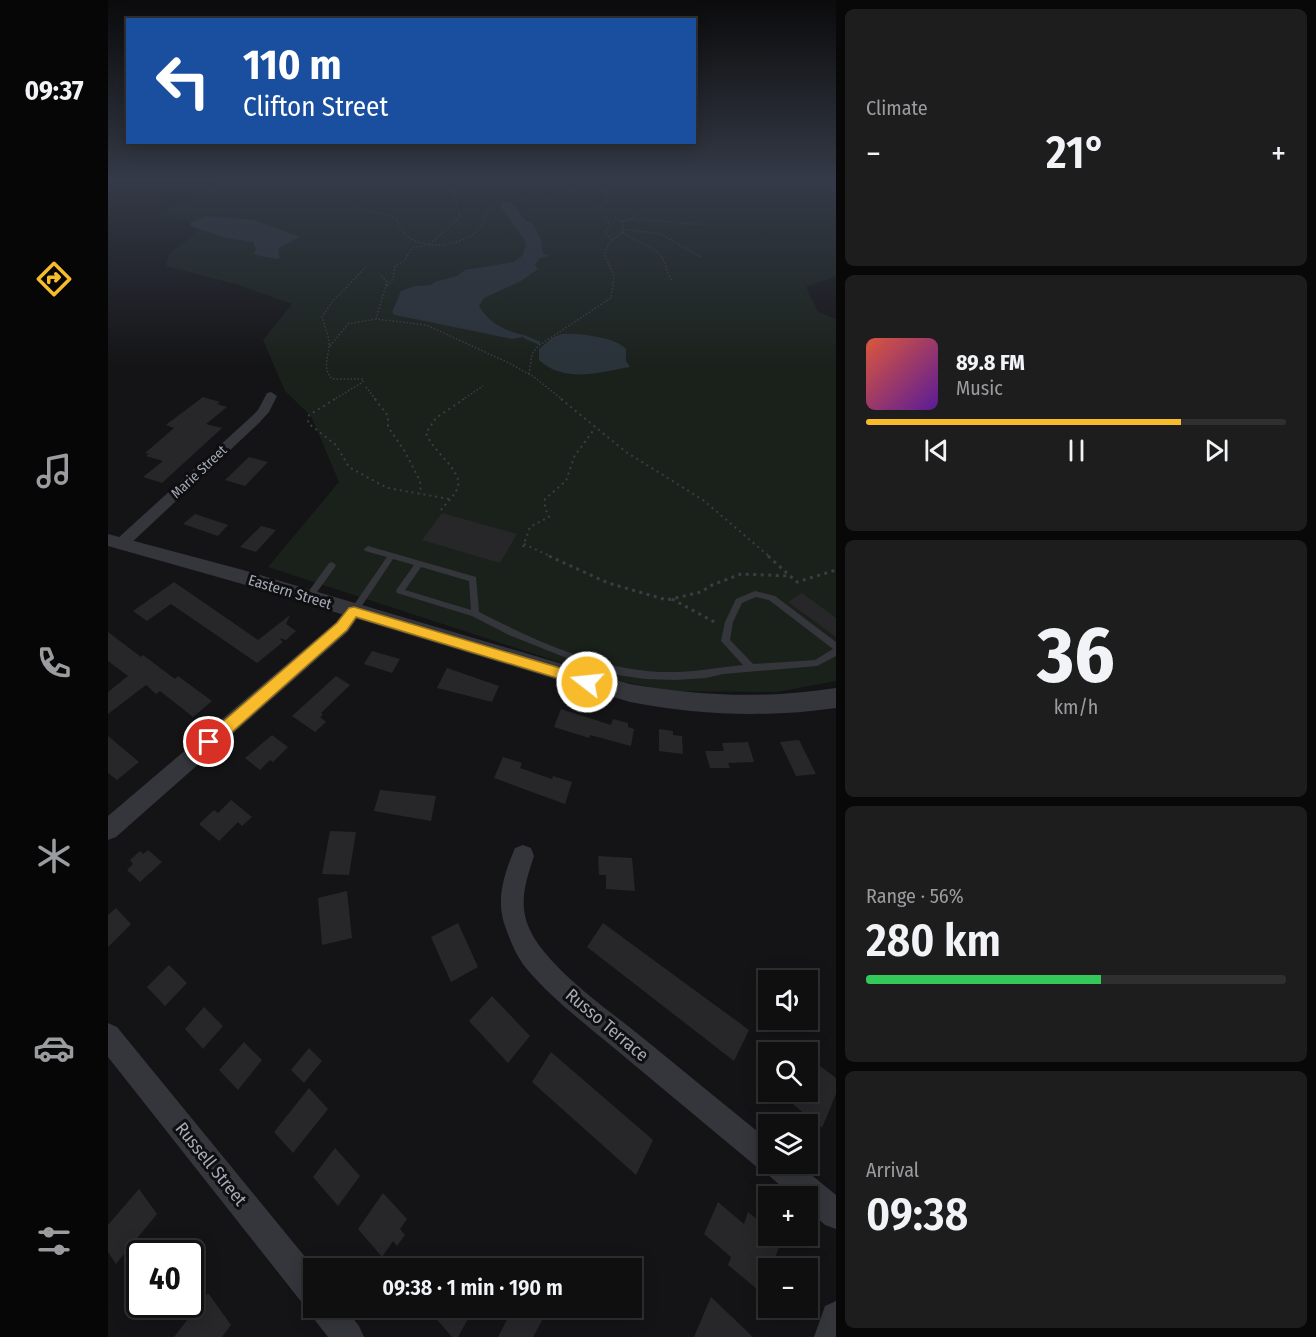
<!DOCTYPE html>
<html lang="en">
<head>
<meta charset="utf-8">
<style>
  :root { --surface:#0f0f10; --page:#1d1d1e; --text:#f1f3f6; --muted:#9b9c9f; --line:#2f2f30; --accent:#f7bb2b }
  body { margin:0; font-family:"Fira Sans Condensed",sans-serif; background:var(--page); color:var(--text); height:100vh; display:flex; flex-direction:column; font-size:22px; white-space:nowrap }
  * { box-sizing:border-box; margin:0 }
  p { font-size:20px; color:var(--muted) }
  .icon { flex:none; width:33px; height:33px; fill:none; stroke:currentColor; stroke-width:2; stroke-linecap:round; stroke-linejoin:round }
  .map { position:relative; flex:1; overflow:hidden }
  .panel { display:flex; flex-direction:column; gap:9px; padding:9px; background:#080809; width:480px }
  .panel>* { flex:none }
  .guide { position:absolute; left:18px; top:18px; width:570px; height:126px; border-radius:0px; box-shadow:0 3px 15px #0003,0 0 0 2px var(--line); background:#1a4fa0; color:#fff; overflow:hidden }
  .fabs { position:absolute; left:650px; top:970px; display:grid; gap:12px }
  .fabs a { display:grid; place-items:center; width:60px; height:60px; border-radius:0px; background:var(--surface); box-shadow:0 3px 15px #0003,0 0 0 2px var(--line); font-size:30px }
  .speed { position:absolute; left:18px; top:1240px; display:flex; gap:12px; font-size:30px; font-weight:700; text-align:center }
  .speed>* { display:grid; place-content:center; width:78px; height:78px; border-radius:50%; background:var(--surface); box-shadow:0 3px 15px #0003,0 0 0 2px var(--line); line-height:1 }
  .speed .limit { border:3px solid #111; border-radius:9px; background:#fff; color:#111 }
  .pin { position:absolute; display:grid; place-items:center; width:51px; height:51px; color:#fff; margin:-26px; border:3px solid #fff; border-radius:50%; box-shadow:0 2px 6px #0007 }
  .me { position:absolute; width:66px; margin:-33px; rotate:286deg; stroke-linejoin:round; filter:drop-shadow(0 0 4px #0008) }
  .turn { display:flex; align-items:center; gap:21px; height:126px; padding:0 18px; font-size:27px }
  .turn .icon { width:78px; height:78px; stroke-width:2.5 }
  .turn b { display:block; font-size:42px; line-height:51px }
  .big { font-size:45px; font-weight:600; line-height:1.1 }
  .panel .widget { flex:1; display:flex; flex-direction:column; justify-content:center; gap:9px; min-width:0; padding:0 21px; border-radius:9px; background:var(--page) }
  .panel .dial { align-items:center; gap:0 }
  .dial b { font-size:78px; line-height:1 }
  .song { display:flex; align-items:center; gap:18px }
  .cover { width:72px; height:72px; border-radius:9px; background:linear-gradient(135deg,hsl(10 70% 55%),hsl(270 70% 35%)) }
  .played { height:6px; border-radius:3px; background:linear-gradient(90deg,var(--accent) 75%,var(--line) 75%) }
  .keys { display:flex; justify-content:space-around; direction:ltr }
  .heat { display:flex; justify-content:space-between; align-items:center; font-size:33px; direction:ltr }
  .charge { height:9px; border-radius:4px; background:linear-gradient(90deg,#34c759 56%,var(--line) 0) }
  .trip { position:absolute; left:195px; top:1258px; width:339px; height:60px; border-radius:0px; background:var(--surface); box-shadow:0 3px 15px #0003,0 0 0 2px var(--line); font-weight:600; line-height:60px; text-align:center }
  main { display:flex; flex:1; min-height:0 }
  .tab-bar { display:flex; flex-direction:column; width:108px; justify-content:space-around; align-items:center; background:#060606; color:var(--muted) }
  .tab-bar .icon { width:42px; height:42px }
  .tab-bar .selected { color:var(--accent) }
  .tab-bar b { font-size:27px; color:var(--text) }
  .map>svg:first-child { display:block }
</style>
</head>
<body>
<main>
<nav class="tab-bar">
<b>09:37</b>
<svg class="icon selected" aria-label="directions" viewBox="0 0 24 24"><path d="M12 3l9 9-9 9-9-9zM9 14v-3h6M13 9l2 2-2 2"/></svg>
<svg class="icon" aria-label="music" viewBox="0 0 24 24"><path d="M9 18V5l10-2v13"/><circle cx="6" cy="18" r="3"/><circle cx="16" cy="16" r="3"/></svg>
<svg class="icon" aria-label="phone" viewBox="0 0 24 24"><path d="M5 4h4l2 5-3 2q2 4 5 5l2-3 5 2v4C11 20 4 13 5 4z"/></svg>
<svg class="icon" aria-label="climate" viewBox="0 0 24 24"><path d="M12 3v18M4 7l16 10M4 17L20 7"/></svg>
<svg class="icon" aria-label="car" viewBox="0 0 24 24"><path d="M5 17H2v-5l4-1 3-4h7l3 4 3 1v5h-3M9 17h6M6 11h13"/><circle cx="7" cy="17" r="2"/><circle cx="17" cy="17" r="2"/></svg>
<svg class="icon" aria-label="filters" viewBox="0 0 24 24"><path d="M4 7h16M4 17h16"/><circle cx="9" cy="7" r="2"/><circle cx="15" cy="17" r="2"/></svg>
</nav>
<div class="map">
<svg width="728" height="1337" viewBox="0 0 728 1337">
  <rect width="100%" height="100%" fill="#141416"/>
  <path fill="#1a211b" d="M119 180H728V276L698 287 710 312 728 319V681L669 692 561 691 503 679 160 567 231 482 203 416 177 391 155 340 184 304 131 285 58 266 61 254 89 232 84 221 48 215Z"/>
  <path fill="#2a323a" d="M400 202 405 204 417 220 425 224 433 240 435 253 441 256 432 258 427 265 430 269 413 281 376 298 371 306C382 325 399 331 419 336L404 339 287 315 284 312 293 291 307 286 323 285 327 282 349 276 357 270 406 262 414 256 418 246 417 240 392 206 394 203Z
    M99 216 145 220 192 237 171 248 170 254 172 257 170 259 148 255 146 254 148 249 145 242 119 238 83 226 82 223Z
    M454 334C469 333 508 337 518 349V361L522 367C492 372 457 384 431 360V349L445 337Z"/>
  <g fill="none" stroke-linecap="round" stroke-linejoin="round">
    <path stroke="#2a323a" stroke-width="3" d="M417 337 431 343"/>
  </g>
  <path fill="#27272a" d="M95 397 112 402 109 404 119 407 98 424 114 428 54 483 35 477 55 461 38 456 41 454 37 453 66 428 58 425 59 424Z
    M141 457 160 462 137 486 117 480Z
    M334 513 409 534 392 563 314 540Z
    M87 514 120 525 110 536 75 524Z
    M153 526 168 530 148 552 132 547Z
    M66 582 150 640 182 615 178 624 188 631 178 640 171 638 175 642 149 663 63 604 39 621 25 611Z
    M694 593 728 618V637L680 602Z
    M0 632 33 657 35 655 67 679 70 676 104 701 85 717 52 691 48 694 38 685 0 714V692L20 676 0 661Z
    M264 651 292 659 284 673 256 664Z
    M339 668 391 686 384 702 329 688Z
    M228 676 242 685 213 713 215 715 212 717 218 722 207 732 184 716Z
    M453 709 503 725 505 719 520 723V727L526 729 523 746 482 735 481 738 446 727Z
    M551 729 565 731V735L574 736 575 754 551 751Z
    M164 735 180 747 165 762 162 760 152 770 137 758Z
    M0 736 31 762 9 780 0 773Z
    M691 740 708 774 688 776 672 742Z
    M640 742 646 762 620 763 622 768H602L597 751H616L614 743Z
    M395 757 414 763 412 768 444 779 445 776 464 782 457 804 386 778Z
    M272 790 328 796 323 821 266 811Z
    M123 800 144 817 134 826 130 822 111 841 91 824 106 810 110 813Z
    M222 831 248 832 241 875 214 874Z
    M40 850 54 862 32 882 19 870 25 864 22 860 32 851 35 854Z
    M490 856 524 858 527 891 498 889V875H491Z
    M239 891 244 938 214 945 210 898Z
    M8 908 23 924 0 947V915Z
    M350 923 370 967 343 982 323 937Z
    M495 923 641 1030 626 1061 479 947Z
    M61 965 79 983 57 1006 39 987Z
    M384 996 422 1036 400 1063 361 1021Z
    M96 1007 115 1026 95 1049 77 1029Z
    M136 1042 154 1060 130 1090 111 1070Z
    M201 1048 214 1061 196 1083 183 1070Z
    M443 1052 545 1140 528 1175 424 1082Z
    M699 1056 728 1078V1094L714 1128 681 1101 684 1092H699Z
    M201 1088 220 1109 185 1153 166 1132Z
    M227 1148 252 1176 230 1206 205 1177Z
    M31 1189 49 1214 8 1264 0 1252V1225Z
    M275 1193 299 1219 292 1229 297 1235 289 1246 285 1241 274 1257 250 1229Z
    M610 1202 636 1224 640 1212 660 1228V1236H675L663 1269H660V1279L655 1294 620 1265 623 1257 596 1234Z
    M100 1293 123 1325 114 1337H66Z
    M603 1297 645 1337H586Z
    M319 1308H366L350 1337H344Z
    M405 1308H441L425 1337H390Z"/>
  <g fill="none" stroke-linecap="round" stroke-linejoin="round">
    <path stroke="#3b3d42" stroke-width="1.5" stroke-dasharray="1.5 2" stroke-linecap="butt" d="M668 180 728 191
      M710 185 728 188
      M250 208 289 218C295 252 347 251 369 231 379 223 375 207 389 202 406 197 423 202 440 199 450 197 460 191 471 189 478 188 487 189 494 189L502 197 492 207 502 226 497 232 504 240
      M514 221 531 215
      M513 222 526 219 597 225
      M514 229 553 234 593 257
      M515 232C526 242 542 244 552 255 559 262 557 272 564 280
      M279 286 285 279 287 266 297 260 304 248 321 245 352 217 343 180
      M268 319 279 282 272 274
      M222 346 240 324 268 319 318 325 401 363 426 377 455 400
      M421 374 424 354 430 346 503 298 506 276 496 253 503 241 515 232 513 222 507 217
      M258 387 268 400
      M225 400 255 382V379H224C213 366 222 356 221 341 220 333 216 325 214 317L223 303 258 267
      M354 400 375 386"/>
    <path stroke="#3b3d42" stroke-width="2" stroke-dasharray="2 4" stroke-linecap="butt" d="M227 399 201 415 200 423 228 445 241 467 268 482 280 488 341 499
      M267 399 280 416V427L296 450 312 481 313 494
      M453 399 518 452 595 500 662 557
      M333 510C338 503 348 495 350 486 354 470 323 450 318 433L328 418 356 399
      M416 544 444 557
      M415 547 422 527 441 517 437 508V499L458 481 466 457 487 428"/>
    <path stroke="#3b3d42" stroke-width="3" stroke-dasharray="3 4.5" stroke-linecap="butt" d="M441 556 500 583 559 600 593 592 604 585 633 574 683 576
      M660 556 689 582 728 570
      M564 599 610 624"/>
    <path fill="#35363b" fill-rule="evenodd" d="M260 546 368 577 371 612C432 643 497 673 566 672 589 672 612 667 635 665L613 641 617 622 628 599 647 591 667 596 728 642V656L709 666 615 674 598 678 567 680 537 679 509 675 456 657 401 635 364 616 289 593 288 591 289 589 306 565 285 559 249 613 246 614 242 611 243 609 279 557 257 551 256 549ZM313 567 361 581 363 610 297 590ZM648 597 661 600 725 649 707 660 645 664 622 640 625 622 634 603Z
      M224 562 228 565 227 567 204 599H198L197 597 198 595 221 563Z"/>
    <path fill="#35363b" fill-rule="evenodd" d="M163 392 169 396 161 412 151 423 19 547H9L6 543 9 539 143 417 150 410 159 393Z
      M246 605 252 607 254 611 240 632 8 837 0 840V816L228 622 240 607Z
      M415 845 423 848 426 856C419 878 411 899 419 923 433 964 501 1010 535 1038 577 1072 618 1106 660 1140V1164H690L728 1195V1229L717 1225 699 1209V1197H685L656 1171 650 1168C602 1128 554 1088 506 1048 476 1023 443 998 418 968 408 956 401 938 396 923 388 897 397 872 407 848Z
      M0 1023 9 1027 207 1269 206 1308H237L251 1326 256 1337H220L206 1319 202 1307 195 1304 0 1057Z
      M728 1301V1337H706L717 1306Z"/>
    <path fill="#35363b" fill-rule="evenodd" d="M0 534 135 570 522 684C591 696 658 699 728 688V708C658 718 591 715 522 702L131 583 0 546Z"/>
  </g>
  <linearGradient id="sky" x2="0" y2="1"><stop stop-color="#0b0b0c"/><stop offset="0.49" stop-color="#343a47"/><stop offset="1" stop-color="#343a47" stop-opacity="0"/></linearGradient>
  <rect width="728" height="368" fill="url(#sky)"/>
  <path fill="#f7bb2b" stroke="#a17a1c" stroke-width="1.5" d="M246 607 479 676 486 682 479 687 248 617 239 630 107 747 101 749 96 747 94 742 96 738 229 623 241 608Z"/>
  <g text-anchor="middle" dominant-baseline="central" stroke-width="6" stroke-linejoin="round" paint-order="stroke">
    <g font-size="14" fill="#a5aab7" stroke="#0f0f11">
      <text transform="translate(91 472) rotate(-43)">Marie Street</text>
    </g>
    <g font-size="15" fill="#a5aab7" stroke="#0f0f11">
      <text transform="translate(182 592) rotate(17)">Eastern Street</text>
    </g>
    <g font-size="18" fill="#a5aab7" stroke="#0f0f11">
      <text transform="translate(499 1025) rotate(40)">Russo Terrace</text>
      <text transform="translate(103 1164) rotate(51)">Russell Street</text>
    </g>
  </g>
</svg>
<div class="fabs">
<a><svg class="icon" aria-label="sound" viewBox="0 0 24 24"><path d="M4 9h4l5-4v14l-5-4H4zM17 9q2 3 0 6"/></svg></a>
<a><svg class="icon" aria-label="search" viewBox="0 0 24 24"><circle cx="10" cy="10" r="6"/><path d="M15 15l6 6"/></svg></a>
<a><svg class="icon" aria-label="layers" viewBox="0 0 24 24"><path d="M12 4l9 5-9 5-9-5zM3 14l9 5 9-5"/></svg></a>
<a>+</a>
<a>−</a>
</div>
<div class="speed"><div class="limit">40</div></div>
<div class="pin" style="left:101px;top:742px;background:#d93025"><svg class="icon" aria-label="arrive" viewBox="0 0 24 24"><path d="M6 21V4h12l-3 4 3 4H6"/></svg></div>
<svg class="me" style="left:479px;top:682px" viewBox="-20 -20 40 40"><circle r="17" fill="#f7bb2b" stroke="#fff" stroke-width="3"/><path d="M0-11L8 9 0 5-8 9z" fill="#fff"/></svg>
<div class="trip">09:38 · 1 min · 190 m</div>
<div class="guide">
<div class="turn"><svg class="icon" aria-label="left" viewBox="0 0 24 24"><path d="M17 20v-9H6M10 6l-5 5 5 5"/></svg><div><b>110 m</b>Clifton Street</div></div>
</div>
</div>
<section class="panel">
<div class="widget"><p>Climate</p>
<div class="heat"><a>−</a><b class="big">21°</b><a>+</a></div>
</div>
<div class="widget">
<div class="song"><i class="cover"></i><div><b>89.8 FM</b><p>Music</p></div></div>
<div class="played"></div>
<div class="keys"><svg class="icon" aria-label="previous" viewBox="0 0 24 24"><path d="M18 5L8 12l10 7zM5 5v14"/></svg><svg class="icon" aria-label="pause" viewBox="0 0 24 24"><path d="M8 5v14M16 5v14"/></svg><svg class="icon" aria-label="next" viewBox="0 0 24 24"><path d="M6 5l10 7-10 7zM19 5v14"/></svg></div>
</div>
<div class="widget dial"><b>36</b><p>km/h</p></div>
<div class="widget"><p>Range · 56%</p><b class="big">280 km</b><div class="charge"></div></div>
<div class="widget"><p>Arrival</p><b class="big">09:38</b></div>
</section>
</main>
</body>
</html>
